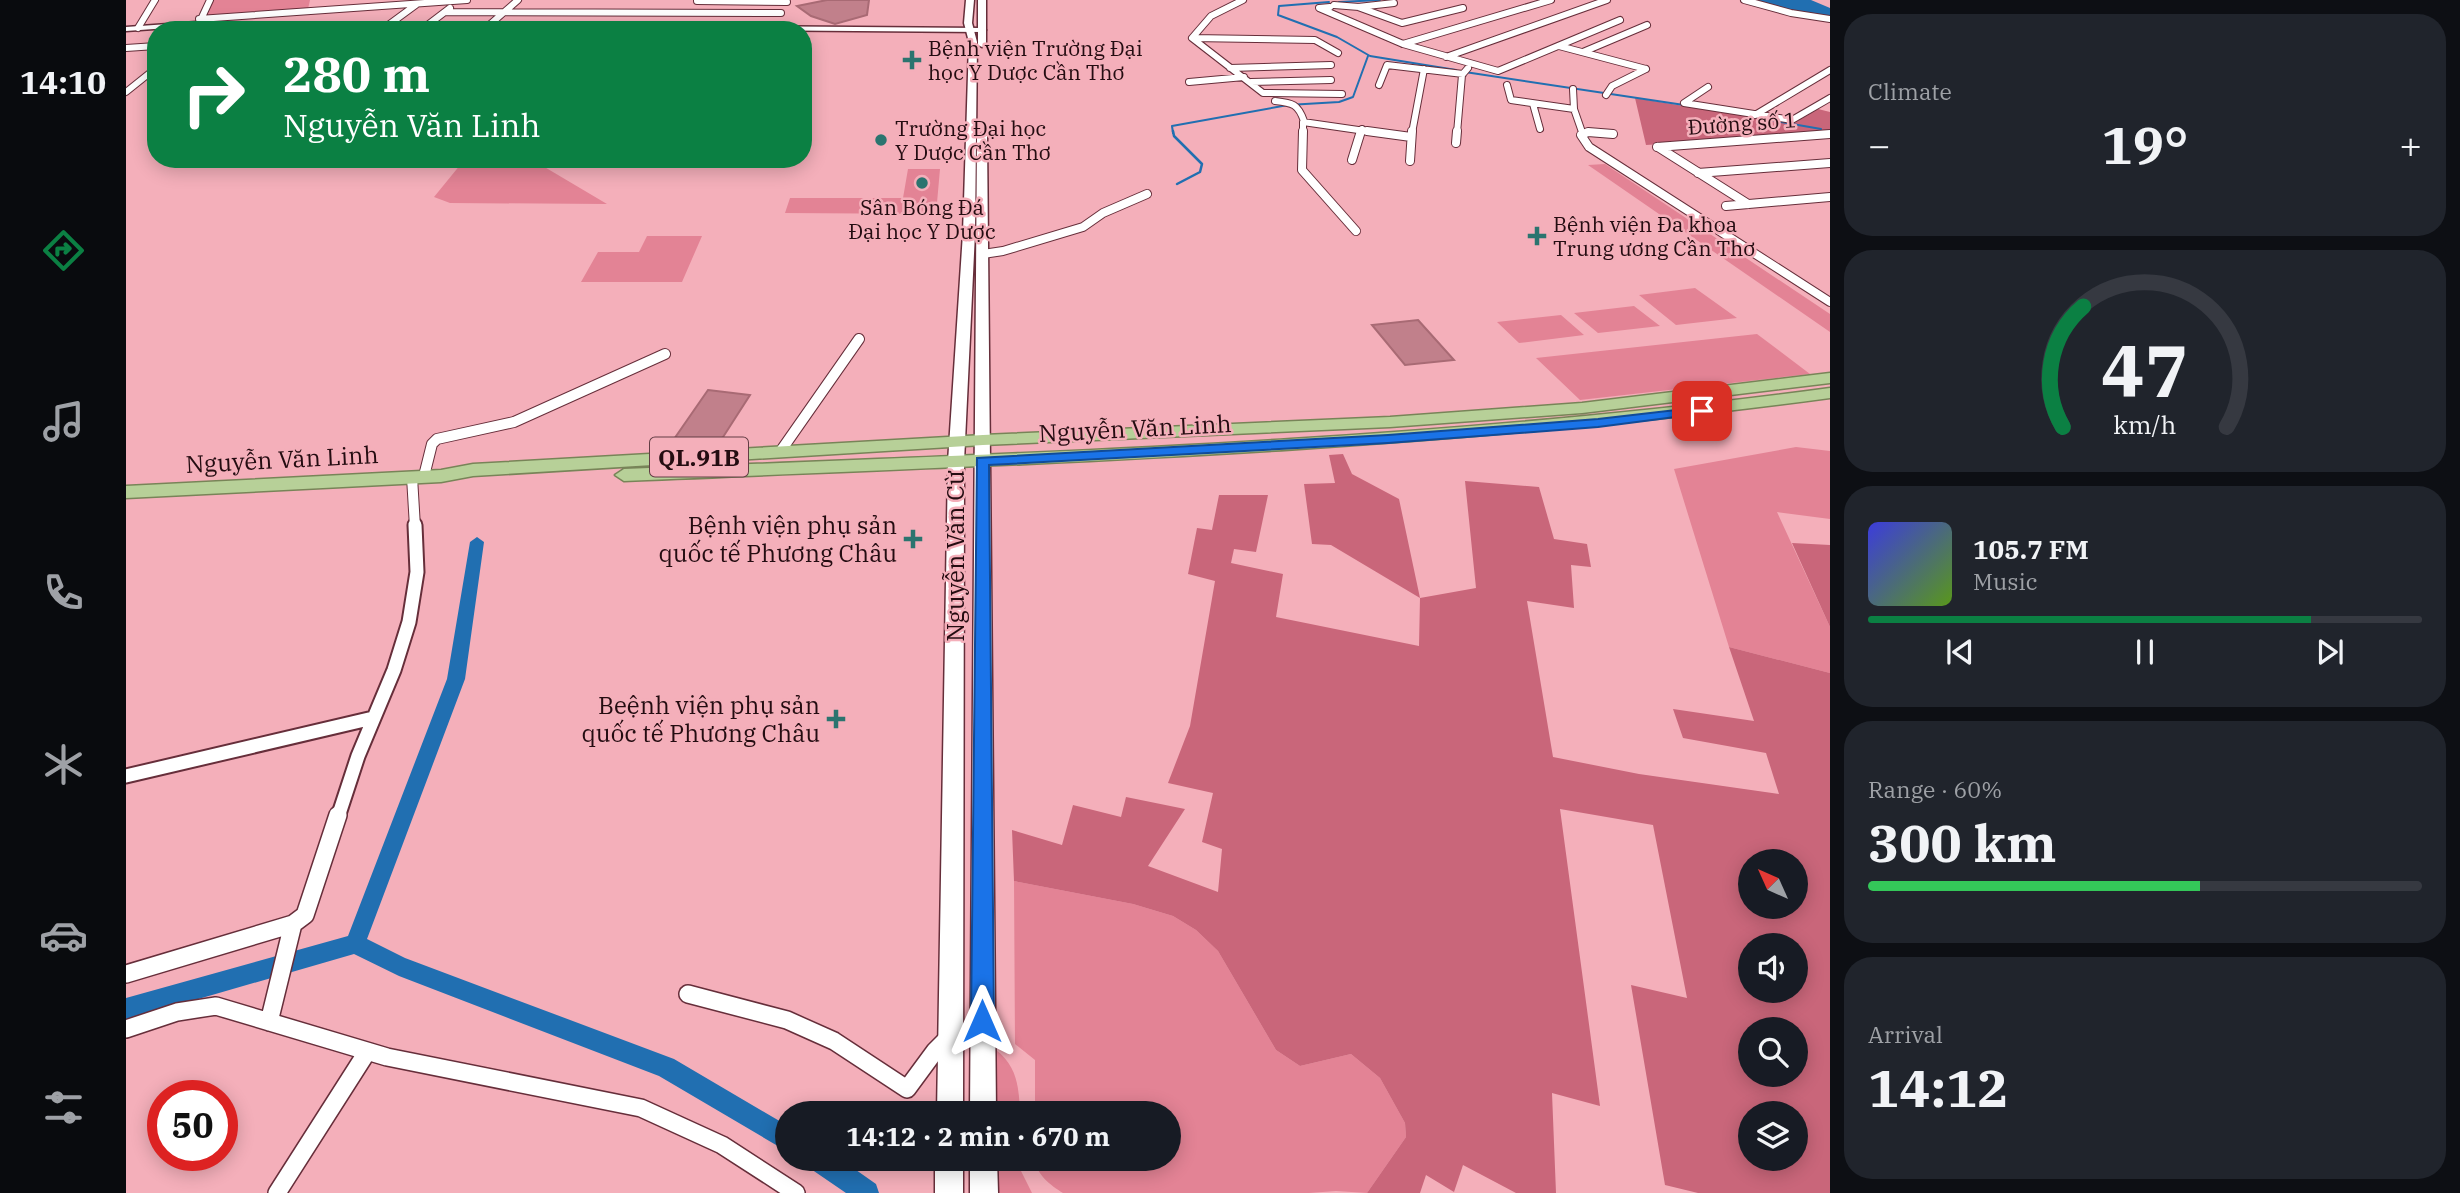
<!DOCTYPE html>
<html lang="en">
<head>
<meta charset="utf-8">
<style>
  :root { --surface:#171b24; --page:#20242c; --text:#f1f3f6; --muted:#9ea1a6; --line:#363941; --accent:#0b8043 }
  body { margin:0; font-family:"IBM Plex Serif",serif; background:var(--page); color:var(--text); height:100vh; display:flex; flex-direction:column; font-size:26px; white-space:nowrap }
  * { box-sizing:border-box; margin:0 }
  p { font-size:23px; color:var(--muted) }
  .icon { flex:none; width:38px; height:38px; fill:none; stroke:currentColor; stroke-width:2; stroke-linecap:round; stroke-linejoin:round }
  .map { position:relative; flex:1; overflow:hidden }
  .drawer { display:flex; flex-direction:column; gap:14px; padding:14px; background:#0d0f14; width:630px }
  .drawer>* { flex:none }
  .banner { position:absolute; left:21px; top:21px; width:665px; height:147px; border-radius:28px; box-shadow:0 4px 18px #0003; background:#0b8043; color:#fff; overflow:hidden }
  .needle { width:46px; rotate:315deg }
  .controls { position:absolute; left:1612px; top:849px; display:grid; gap:14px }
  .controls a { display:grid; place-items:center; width:70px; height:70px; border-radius:50%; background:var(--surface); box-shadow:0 4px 18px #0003; font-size:35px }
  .speed { position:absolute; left:21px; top:1080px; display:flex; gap:14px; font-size:35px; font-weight:700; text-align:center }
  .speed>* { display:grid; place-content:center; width:91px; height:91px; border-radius:50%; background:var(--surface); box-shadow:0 4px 18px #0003; line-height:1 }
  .speed .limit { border:10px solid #d22; background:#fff; color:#111 }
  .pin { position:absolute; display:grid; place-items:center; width:60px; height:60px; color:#fff; margin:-30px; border-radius:14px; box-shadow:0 4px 10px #0006 }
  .me { position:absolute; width:77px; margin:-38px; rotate:0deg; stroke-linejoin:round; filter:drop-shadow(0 0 5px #0008) }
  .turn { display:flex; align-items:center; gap:24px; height:147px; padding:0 21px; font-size:32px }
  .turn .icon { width:91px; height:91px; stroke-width:2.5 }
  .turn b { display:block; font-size:49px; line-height:60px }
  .big { font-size:52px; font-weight:800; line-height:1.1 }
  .drawer .tile { flex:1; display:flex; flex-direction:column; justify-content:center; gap:10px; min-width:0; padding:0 24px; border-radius:28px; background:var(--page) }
  .drawer .dial { align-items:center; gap:0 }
  .dial svg { height:182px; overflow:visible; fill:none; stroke:var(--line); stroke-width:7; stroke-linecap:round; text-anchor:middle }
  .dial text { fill:var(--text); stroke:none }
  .song { display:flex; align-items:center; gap:21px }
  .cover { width:84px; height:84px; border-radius:10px; background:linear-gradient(135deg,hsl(240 70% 55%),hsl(90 70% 35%)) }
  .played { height:7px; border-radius:4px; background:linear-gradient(90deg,var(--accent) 80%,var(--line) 80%) }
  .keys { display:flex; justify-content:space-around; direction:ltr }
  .heat { display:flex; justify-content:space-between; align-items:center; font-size:38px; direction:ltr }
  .charge { height:10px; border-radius:5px; background:linear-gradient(90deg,#34c759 60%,var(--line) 0) }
  .trip { position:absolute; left:649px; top:1101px; width:406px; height:70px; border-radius:35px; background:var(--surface); box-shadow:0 4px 18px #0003; font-weight:800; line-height:70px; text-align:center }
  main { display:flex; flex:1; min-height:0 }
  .tabs { display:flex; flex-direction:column; width:126px; justify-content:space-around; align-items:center; background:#090b0e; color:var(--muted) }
  .tabs .icon { width:49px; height:49px }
  .tabs .current { color:var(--accent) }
  .tabs b { font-size:32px; color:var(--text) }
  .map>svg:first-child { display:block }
</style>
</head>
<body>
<main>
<nav class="tabs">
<b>14:10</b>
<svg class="icon current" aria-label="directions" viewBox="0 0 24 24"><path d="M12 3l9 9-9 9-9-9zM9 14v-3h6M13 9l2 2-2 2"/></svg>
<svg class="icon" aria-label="music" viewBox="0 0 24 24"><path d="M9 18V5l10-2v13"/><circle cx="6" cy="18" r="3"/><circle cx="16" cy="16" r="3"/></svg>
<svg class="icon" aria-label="phone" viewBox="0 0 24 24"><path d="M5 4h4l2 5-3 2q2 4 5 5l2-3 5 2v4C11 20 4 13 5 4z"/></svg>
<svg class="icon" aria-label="climate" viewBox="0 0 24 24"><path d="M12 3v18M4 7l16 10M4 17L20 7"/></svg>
<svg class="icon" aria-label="car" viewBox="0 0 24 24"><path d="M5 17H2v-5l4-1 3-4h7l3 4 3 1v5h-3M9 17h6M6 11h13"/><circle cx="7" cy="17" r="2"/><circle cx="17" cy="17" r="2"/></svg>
<svg class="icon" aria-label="filters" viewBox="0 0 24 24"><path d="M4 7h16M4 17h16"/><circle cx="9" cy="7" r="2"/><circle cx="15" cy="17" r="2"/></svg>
</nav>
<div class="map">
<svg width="1704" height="1193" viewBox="0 0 1704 1193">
  <rect width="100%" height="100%" fill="#f4afba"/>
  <path fill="#e38395" d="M88 0H184L182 9 78 16Z
    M339 159H405L481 204 324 203 308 197Z
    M1479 164 1704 314V332L1462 165Z
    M782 169H814L810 214 659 213 664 198H777Z
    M521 236H576L556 282H455L472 252H513Z
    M1569 288 1611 318 1550 325 1513 295Z
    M1508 306 1534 326 1472 333 1448 313Z
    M1435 315 1458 335 1393 343 1371 322Z
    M1631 334 1684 374 1454 400 1410 358Z
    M1670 447 1704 451V519L1651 512 1704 627V673L1603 647 1548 469Z
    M888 881 1007 904 1047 916 1070 930 1092 951 1150 1050 1174 1066 1225 1054 1254 1078 1279 1123 1280 1137 1241 1193 1210 1191 1183 1193H937C924 1185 910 1174 909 1159L1043 1158V1113H909V1060L889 1044Z
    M870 1050C891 1066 893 1087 894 1113H870Z
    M871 1159H894L895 1171 906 1193H871Z"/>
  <path fill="#c9667a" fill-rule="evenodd" d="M1509 98 1667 124 1692 109 1704 112V133L1520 145Z
    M1217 454 1226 474 1273 499 1294 598 1350 588 1339 481 1413 487 1428 539 1461 544 1465 567 1445 565 1448 608 1401 601 1427 757 1513 774 1653 794 1640 753 1557 738 1547 709 1628 721 1603 647 1704 673V1193H1572L1539 1185 1505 985 1561 998 1527 825 1434 809 1474 1106 1426 1093 1430 1193H1390L1337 1165 1328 1192 1300 1175 1294 1193H1241L1280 1137 1279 1123 1254 1078 1225 1054 1174 1066 1150 1050 1092 951 1070 930 1047 916 1007 904 888 881 886 830 936 845 947 805 995 817 1000 797 1059 809 1022 866 1092 892 1096 849 1076 842 1087 793 1042 783 1064 726 1089 581 1062 574 1071 528 1086 530 1093 495H1142L1130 552 1108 549 1105 563 1157 574 1150 617 1293 646 1294 598 1205 545 1186 544 1178 484 1209 483 1203 455ZM1670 861V906H1624V861ZM1670 945V990H1624V945ZM1670 1029V1074H1624V1029ZM1670 1113V1158H1624V1113Z
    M1666 543 1704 545V627Z"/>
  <path fill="#216fb1" d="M1626 0H1685L1704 8V17L1683 15Z"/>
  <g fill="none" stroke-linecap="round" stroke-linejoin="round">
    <path stroke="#216fb1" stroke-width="2" d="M1203 2 1153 6 1152 15 1211 37 1244 56 1330 70
      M1213 2 1254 0
      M1339 72 1558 105
      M1632 118 1695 129
      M1047 133 1046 126 1162 105 1213 102 1227 97 1242 56"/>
    <path stroke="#216fb1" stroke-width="2.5" d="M1047 131 1048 136 1076 164 1074 172 1051 184"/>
    <path fill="#216fb1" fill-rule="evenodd" d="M351 537 358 542 339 679 241 939 279 958 548 1059 662 1126V1152L533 1076 273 976 228 954 0 1020V998L222 936 321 679 344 542Z
      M679 1158H713L750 1184 753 1193H720L682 1167Z"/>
  </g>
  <path fill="#c1808b" stroke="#a86a74" stroke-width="2" d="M701 0H743L741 15 709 24 685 16 671 6Z
    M1292 320 1328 360 1279 365 1246 325Z
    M582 390 624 395 590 448 546 442Z"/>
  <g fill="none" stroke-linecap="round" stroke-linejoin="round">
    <g stroke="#662e3a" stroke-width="8">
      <path id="minor-far4" d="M1117 0 1085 16 1066 38 1189 40 1212 53
        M1618 0 1665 13 1704 19
        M571 1 661 2
        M1268 3 1232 7 1276 23 1337 8
        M1208 5 1233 7
        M1204 7 1193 8 1277 44 1372 71 1494 20
        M319 12 655 13
        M73 19 341 0
        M261 26 291 4
        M299 27 324 8
        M361 27 392 0
        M12 28 29 0
        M70 30 84 0
        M1066 38 1137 93 1216 94
        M1277 44 1425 0
        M1433 46 1520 69
        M0 48 30 46
        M1457 52 1521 25
        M1320 57 1481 0
        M1104 68 1205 65
        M1063 82 1118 77
        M1125 82 1205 80
        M1253 85 1261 65 1337 74
        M1381 85 1385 100 1448 109
        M1582 87 1558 103 1666 120 1704 98
        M1447 89 1448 109 1456 132
        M0 92 30 68
        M1480 95 1486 86 1520 69
        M1149 101C1167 103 1172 104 1178 121
        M1407 104 1414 129
        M1629 115 1704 70
        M1177 133V122L1253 133
        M1235 133 1236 129
        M1286 133 1298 69
        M1331 133 1336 75 1342 68
        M1461 133H1469"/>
    </g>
    <g stroke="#662e3a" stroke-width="10">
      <path id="minor-far3" d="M1177 131 1176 170 1230 231
        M1241 131 1285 137
        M1487 134 1462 132 1455 135 1463 147 1704 302
        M1330 143 1331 131
        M1531 147 1704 134
        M1532 147 1622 204
        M1226 160 1235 131
        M1284 161 1286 131
        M1572 173 1704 163
        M1600 206 1704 197
        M857 254 877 251 957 227 977 213 1021 194"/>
    </g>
    <g stroke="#662e3a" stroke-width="12">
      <path id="minor-far2" d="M654 452 733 339
        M298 476 306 444 311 439 388 422 539 354
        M286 477 289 527"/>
    </g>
    <g stroke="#662e3a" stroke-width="17">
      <path id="minor-far1" d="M0 776 247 718
        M212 817 232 756 268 670 283 622 291 572 289 525"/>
    </g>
    <g stroke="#662e3a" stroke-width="20">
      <path id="minor" d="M0 974 167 924 179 915 212 815
        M562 994 661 1020 708 1041 781 1089 809 1051 824 1036
        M143 1022 167 924
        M0 1029 51 1012 90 1006 261 1057 515 1108 596 1145 670 1193
        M151 1193 241 1052"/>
    </g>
    <g stroke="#662e3a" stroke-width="3">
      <path id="tertiary" d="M70 22 856 28 860 30 856 32 70 26 0 31V27Z"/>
    </g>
    <g stroke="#662e3a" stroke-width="3">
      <path id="secondary" d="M840 0H848L846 23 851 42 849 233 838 462 837 1113H811L822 462 837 233 843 42 838 23Z
        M852 0H860V45L856 47 852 45Z
        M856 133 861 136 870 1113H844L851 136Z
        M809 1158H837V1193H809Z
        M844 1158H871L872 1193H844Z"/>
    </g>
    <g stroke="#788458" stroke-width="3">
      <path id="trunk" d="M1704 373V383L1456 413 1264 427 857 445 347 476 315 482 0 498V486L315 470 347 464 857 435 1264 417 1456 403Z
        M1704 388V398C1304 452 901 464 498 481L489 475 498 469C901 453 1304 442 1704 388Z"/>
    </g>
    <use href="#minor-far4" stroke="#fff" stroke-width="6"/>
    <use href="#minor-far3" stroke="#fff" stroke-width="8"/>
    <use href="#minor-far2" stroke="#fff" stroke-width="10"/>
    <use href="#minor-far1" stroke="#fff" stroke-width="13"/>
    <use href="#minor" stroke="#fff" stroke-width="17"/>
    <use href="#tertiary" fill="#fff" fill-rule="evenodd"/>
    <use href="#secondary" fill="#fff" fill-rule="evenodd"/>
    <use href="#trunk" fill="#b7d098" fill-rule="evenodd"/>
  </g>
  <path fill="#1a73e8" stroke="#114b97" stroke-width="2" d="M1576 407 1582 411 1580 413 1472 427 1262 443 863 465 868 1021 864 1029 856 1032 849 1029 845 1021 851 458 1262 435 1472 419Z"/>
  <g fill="#2b746f" stroke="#f4afba" stroke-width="2.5">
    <path d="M782.5 49.5h7v7h7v7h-7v7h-7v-7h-7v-7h7z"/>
    <circle cx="755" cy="140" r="7"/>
    <circle cx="796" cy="183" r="7"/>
    <path d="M1407.5 225.5h7v7h7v7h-7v7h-7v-7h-7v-7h7z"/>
    <path d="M783.5 528.5h7v7h7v7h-7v7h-7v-7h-7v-7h7z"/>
    <path d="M706.5 708.5h7v7h7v7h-7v7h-7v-7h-7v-7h7z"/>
  </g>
  <g text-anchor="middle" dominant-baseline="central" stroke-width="5" stroke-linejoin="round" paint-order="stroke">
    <g font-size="21" fill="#240c11" stroke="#f4afba" text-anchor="start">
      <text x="802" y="48">Bệnh viện Trường Đại<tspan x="802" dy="24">học Y Dược Cần Thơ</tspan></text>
      <text x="769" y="128">Trường Đại học<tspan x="769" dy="24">Y Dược Cần Thơ</tspan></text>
      <text x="796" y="207" text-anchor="middle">Sân Bóng Đá<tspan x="796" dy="24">Đại học Y Dược</tspan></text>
      <text x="1427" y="224">Bệnh viện Đa khoa<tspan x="1427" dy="24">Trung ương Cần Thơ</tspan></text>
    </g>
    <g font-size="21" fill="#240c11" stroke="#f4afba">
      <text transform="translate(1616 123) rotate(-4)">Đường số 1</text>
    </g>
    <rect fill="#f4afba" stroke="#623d44" stroke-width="2" x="524" y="437.5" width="98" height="39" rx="5"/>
    <g font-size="23" font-weight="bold" fill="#240c11">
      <text x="573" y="457">QL.91B</text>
    </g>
    <g font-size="24" fill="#240c11" stroke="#f4afba">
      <text transform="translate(1009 428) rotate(-3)">Nguyễn Văn Linh</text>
      <text transform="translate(156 459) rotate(-3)">Nguyễn Văn Linh</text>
      <text transform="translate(829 556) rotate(-90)">Nguyễn Văn Cừ</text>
    </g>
    <g font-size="24" fill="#240c11" stroke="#f4afba" text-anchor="end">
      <text x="771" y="525">Bệnh viện phụ sản<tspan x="771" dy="28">quốc tế Phương Châu</tspan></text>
      <text x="694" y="705">Beệnh viện phụ sản<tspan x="694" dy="28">quốc tế Phương Châu</tspan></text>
    </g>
  </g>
</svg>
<div class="controls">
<a><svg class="needle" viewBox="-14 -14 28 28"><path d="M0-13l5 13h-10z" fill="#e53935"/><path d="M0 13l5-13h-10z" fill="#9ea1a6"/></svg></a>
<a><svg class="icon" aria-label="sound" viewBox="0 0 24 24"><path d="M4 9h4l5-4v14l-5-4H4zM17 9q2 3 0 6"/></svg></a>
<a><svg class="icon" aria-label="search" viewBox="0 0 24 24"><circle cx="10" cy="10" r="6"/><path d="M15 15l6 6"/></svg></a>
<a><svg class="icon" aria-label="layers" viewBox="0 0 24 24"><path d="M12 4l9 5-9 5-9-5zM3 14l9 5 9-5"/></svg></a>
</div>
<div class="speed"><div class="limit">50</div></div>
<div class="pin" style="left:1576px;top:411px;background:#d93025"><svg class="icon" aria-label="arrive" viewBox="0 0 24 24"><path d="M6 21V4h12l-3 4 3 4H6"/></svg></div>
<svg class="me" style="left:856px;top:1021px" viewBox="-20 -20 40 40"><path d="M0-17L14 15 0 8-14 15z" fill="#1a73e8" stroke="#fff" stroke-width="4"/></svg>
<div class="trip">14:12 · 2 min · 670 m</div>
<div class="banner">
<div class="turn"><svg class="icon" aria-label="right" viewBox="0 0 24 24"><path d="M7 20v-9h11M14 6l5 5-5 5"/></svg><div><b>280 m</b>Nguyễn Văn Linh</div></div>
</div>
</div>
<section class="drawer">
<div class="tile"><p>Climate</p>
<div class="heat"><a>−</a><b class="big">19°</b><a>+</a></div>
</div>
<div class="tile dial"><svg viewBox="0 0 100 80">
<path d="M14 69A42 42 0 1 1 86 69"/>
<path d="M14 69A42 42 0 0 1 23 16" stroke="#0b8043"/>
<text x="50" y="56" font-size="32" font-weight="700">47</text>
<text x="50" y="72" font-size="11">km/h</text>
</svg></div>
<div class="tile">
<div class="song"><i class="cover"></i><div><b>105.7 FM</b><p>Music</p></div></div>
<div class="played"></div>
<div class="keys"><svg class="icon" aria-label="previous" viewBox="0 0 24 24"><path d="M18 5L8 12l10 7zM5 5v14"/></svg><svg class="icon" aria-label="pause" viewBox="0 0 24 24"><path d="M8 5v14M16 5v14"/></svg><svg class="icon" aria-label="next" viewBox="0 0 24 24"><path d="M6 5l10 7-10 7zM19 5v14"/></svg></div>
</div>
<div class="tile"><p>Range · 60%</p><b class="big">300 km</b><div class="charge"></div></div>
<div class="tile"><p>Arrival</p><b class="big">14:12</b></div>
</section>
</main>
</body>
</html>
